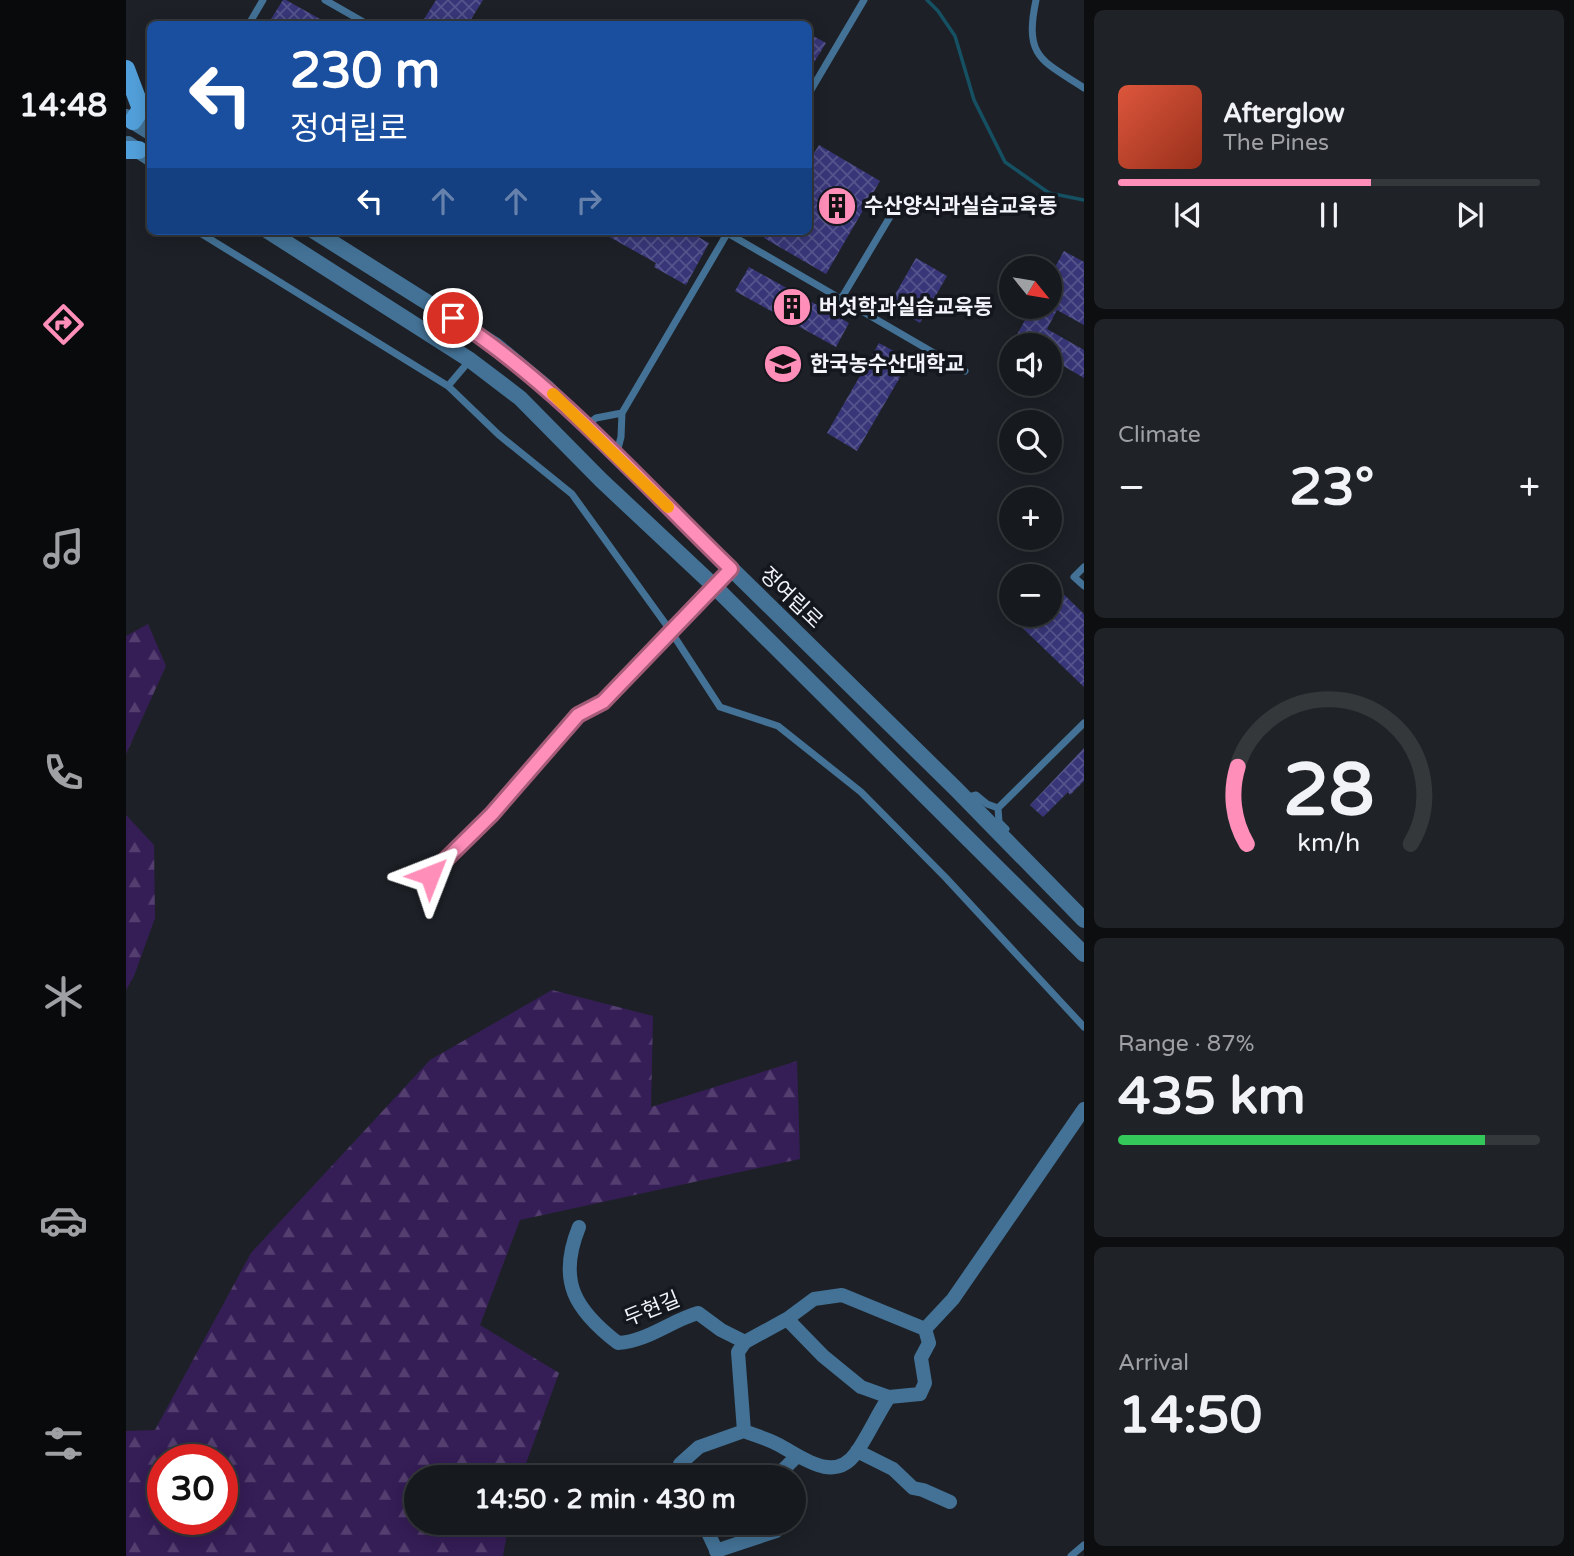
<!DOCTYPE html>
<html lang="en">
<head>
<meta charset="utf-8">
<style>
  :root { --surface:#16191d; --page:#1f2226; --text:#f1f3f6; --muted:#9ea0a4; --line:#35383b; --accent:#ff8eb9 }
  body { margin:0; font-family:"Varela Round","Noto Sans KR",sans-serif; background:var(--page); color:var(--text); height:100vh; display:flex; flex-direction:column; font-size:26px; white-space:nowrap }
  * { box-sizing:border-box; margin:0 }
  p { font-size:23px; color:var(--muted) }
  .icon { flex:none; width:38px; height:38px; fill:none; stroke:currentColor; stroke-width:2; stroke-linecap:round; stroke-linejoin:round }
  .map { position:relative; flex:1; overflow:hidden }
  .details { display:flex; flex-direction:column; gap:10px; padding:10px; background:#0c0e10; width:490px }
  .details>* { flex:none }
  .banner { position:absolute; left:21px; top:21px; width:665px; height:214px; border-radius:10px; box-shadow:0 4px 18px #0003,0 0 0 2px var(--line); background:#1a4fa0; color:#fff; overflow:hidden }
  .needle { width:46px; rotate:120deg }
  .buttons { position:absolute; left:873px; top:256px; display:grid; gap:14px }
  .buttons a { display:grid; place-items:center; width:63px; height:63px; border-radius:50%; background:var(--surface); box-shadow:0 4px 18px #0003,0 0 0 2px var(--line); font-size:35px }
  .speed { position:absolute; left:21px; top:1444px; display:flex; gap:14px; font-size:35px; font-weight:700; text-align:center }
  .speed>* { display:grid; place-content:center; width:91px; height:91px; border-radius:50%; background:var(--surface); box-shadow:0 4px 18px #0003,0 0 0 2px var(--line); line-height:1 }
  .speed .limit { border:10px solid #d22; background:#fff; color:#111 }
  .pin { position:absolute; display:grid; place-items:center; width:60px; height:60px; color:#fff; margin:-30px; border:4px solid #fff; border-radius:50%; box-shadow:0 2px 7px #0007 }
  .me { position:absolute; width:77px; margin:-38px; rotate:45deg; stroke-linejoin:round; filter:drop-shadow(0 0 5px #0008) }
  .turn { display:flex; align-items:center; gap:24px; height:147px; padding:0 28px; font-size:32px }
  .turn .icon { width:91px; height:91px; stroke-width:2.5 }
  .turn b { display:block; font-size:49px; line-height:60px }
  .lanes { display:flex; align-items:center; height:66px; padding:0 28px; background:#0003; justify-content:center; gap:35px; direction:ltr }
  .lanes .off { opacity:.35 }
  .big { font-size:52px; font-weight:700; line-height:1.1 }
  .details .widget { flex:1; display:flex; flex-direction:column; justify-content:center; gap:10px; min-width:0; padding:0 24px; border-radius:10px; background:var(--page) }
  .details .dial { align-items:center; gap:0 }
  .dial svg { height:182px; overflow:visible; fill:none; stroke:var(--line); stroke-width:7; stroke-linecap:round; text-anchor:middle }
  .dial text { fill:var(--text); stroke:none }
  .song { display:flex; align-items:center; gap:21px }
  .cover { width:84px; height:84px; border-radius:10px; background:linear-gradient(135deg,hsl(10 70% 55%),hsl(10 70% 35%)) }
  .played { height:7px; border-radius:4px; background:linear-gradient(90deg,var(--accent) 60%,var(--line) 60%) }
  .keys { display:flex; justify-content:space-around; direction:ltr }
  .heat { display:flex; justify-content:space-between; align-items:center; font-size:38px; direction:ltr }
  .charge { height:10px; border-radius:5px; background:linear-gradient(90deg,#34c759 87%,var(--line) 0) }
  .trip { position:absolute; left:278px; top:1465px; width:402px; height:70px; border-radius:35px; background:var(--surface); box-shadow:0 4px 18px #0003,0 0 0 2px var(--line); font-weight:700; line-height:70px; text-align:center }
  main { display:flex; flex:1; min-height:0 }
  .tabs { display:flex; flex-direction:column; width:126px; justify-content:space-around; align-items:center; background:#090a0c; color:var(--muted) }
  .tabs .icon { width:49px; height:49px }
  .tabs .on { color:var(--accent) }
  .tabs b { font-size:32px; color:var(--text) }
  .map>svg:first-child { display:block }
</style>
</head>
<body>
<main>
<nav class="tabs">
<b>14:48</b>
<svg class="icon on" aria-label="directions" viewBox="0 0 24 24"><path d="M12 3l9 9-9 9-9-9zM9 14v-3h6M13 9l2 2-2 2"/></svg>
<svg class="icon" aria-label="music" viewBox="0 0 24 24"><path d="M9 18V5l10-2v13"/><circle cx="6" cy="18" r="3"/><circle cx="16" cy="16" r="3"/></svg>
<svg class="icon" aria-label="phone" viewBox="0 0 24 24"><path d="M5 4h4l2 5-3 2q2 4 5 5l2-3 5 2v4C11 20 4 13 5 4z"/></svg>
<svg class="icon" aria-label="climate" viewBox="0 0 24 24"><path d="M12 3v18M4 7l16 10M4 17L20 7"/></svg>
<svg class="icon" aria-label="car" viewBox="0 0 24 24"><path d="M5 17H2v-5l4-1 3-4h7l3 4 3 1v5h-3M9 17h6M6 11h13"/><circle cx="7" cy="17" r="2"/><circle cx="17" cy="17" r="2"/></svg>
<svg class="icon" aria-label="filters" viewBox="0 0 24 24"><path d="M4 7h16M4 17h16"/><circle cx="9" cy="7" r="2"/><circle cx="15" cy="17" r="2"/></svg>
</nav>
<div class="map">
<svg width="958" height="1556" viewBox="0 0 958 1556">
  <defs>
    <pattern id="forest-firs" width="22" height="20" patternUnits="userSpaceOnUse" patternTransform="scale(1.75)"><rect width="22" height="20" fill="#351d56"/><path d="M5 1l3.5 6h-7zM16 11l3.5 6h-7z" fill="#533e6f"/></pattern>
    <pattern id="building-cross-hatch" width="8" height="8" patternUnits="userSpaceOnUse" patternTransform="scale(1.75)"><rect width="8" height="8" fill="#383678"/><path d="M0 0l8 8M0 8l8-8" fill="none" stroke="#55548c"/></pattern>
  </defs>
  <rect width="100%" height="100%" fill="#1d2127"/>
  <path fill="url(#forest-firs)" fill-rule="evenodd" d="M22 624 40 666 0 754V636Z
    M0 815 28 845 29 918 8 976 0 990Z
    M426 990 527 1016 525 1107 671 1061 674 1159 394 1220 354 1325 433 1373 395 1477H290V1522L383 1523 377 1556H0V1431L29 1430 125 1253 304 1060ZM37 1460H96V1519H37Z"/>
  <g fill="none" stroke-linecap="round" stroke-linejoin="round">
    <path stroke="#155063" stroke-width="3.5" d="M801 0 812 11 829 36 848 100 879 162 923 193 958 200"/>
  </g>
  <path fill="url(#building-cross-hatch)" d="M157 0H160L203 24H142Z
    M310 0H357L342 24H295Z
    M682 33 700 43 682 72Z
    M693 145 754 181 700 274 638 238 642 231H682V163Z
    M473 231H562L583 243 560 285 528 267 530 263Z
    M938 251 958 262V325L931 310 921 329 958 350V378L924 358V345H901L889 338 907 306H924V264L929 267Z
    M790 258 821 276 794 323 763 305Z
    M623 267 723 323 710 347 609 291Z
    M753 343 784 360 731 451 701 433Z
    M924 581 958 614V687L882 614H924Z
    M958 748V781L944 795 942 792 917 817 904 805Z"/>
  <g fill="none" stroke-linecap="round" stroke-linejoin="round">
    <path stroke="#437296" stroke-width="7" d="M199 0 241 24
      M910 0C898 57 915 60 958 88
      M123 24 137 0
      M682 95 738 0
      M71 231 322 386
      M598 231 839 371
      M715 299 771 205
      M344 360 322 386 373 435 446 494 544 630 594 707 652 726 735 792 820 878 958 1027
      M461 425 470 418 496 413
      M490 456 495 437 496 413 602 232
      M958 567 948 577 958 586
      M839 798 850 795 861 804 872 808
      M872 808 958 723
      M872 808 873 822 880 829
      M945 1556 958 1545"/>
    <path stroke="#437296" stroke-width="14" d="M304 875 366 814 452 715 477 702 544 630 605 569
      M453 1227C431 1281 449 1310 492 1343 522 1341 544 1321 572 1313L595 1330 619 1342
      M661 1319 697 1356 735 1387 763 1397
      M618 1431C630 1436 643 1439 653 1445 676 1457 708 1484 730 1453 742 1436 751 1415 763 1397L794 1394 799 1383 795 1358 803 1343 799 1329
      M731 1451 767 1469 787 1488 797 1490 824 1502
      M555 1477 554 1464 573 1447 618 1431 612 1352 619 1342 661 1319 688 1299 716 1295 799 1329 827 1299 958 1109
      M650 1477 670 1457
      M577 1522 593 1556
      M590 1551 650 1531 648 1522"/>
    <path stroke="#437296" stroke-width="16" d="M0 117 24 132
      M2 144 24 158
      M142 231 344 360 394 398 475 480 588 586 958 954
      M188 231 369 345 421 388 830 789 958 920"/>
    <path stroke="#52a0db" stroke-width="18" d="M0 69 15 109 7 121
      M0 150H13"/>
  </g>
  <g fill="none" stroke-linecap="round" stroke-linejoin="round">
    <g stroke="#a65c78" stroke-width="18">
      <path id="route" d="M304 875 366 814 452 715 477 702 605 569C515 482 432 386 327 318"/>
    </g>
    <use href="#route" stroke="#ff8eb9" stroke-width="12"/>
    <path stroke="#f59e0b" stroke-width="12" d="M427 394 542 507"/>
  </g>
  <defs>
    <g id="building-disc" transform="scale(2.0125)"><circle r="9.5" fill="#ff8eb9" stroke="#14181e"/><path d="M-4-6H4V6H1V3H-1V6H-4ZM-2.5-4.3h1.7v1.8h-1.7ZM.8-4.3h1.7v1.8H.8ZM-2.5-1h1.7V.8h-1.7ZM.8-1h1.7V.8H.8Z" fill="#111"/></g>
    <g id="university-disc" transform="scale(2.0125)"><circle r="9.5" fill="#ff8eb9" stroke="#14181e"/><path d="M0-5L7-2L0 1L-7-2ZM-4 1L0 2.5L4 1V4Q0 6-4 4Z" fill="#111"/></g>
  </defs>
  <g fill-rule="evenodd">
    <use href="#building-disc" x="711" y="206"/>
    <use href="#building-disc" x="666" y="307"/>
    <use href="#university-disc" x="657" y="364"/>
  </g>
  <g text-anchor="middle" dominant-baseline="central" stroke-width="7" stroke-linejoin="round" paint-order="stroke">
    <g font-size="21" font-weight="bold" fill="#f2f4f9" stroke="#14181e" text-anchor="start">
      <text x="738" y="206">수산양식과실습교육동</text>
      <text x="693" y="307">버섯학과실습교육동</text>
      <text x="684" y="364">한국농수산대학교</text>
    </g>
    <g font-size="21" fill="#f2f4f9" stroke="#14181e">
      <text transform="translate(665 598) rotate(44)">정여립로</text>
      <text transform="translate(526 1309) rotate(-22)">두현길</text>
    </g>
  </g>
</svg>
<div class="buttons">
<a><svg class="needle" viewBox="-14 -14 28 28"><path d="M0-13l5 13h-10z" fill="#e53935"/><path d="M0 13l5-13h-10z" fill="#9ea0a4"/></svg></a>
<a><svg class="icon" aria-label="sound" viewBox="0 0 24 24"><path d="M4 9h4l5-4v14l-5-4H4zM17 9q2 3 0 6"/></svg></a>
<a><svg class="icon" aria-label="search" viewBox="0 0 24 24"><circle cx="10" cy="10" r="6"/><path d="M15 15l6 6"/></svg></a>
<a>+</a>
<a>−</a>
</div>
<div class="speed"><div class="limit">30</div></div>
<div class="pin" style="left:327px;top:318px;background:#d93025"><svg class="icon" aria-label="arrive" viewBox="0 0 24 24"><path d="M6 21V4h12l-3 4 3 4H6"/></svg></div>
<svg class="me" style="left:304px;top:875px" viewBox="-20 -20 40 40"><path d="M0-17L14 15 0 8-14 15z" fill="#ff8eb9" stroke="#fff" stroke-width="4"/></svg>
<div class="trip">14:50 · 2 min · 430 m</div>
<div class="banner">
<div class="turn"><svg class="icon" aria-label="left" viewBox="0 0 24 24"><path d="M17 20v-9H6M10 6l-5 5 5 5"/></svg><div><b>230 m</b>정여립로</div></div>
<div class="lanes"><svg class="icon" aria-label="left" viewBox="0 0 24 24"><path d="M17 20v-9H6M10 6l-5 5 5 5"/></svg><svg class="icon off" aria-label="ahead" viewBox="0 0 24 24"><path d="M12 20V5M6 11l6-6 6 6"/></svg><svg class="icon off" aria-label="ahead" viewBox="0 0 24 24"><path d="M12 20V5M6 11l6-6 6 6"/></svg><svg class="icon off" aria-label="right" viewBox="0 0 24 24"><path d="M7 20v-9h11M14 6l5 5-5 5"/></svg></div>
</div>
</div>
<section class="details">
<div class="widget">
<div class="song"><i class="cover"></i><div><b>Afterglow</b><p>The Pines</p></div></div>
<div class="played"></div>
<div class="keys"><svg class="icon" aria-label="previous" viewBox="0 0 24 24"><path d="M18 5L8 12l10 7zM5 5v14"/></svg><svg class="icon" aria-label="pause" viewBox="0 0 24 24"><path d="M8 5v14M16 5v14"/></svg><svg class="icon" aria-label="next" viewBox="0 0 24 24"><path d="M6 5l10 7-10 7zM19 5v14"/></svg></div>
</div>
<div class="widget"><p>Climate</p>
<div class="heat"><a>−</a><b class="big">23°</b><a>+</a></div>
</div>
<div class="widget dial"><svg viewBox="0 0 100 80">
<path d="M14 69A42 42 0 1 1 86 69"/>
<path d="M14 69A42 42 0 0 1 10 35" stroke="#ff8eb9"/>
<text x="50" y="56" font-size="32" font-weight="700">28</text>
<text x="50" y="72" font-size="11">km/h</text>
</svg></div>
<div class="widget"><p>Range · 87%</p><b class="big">435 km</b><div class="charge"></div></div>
<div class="widget"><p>Arrival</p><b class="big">14:50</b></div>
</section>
</main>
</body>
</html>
